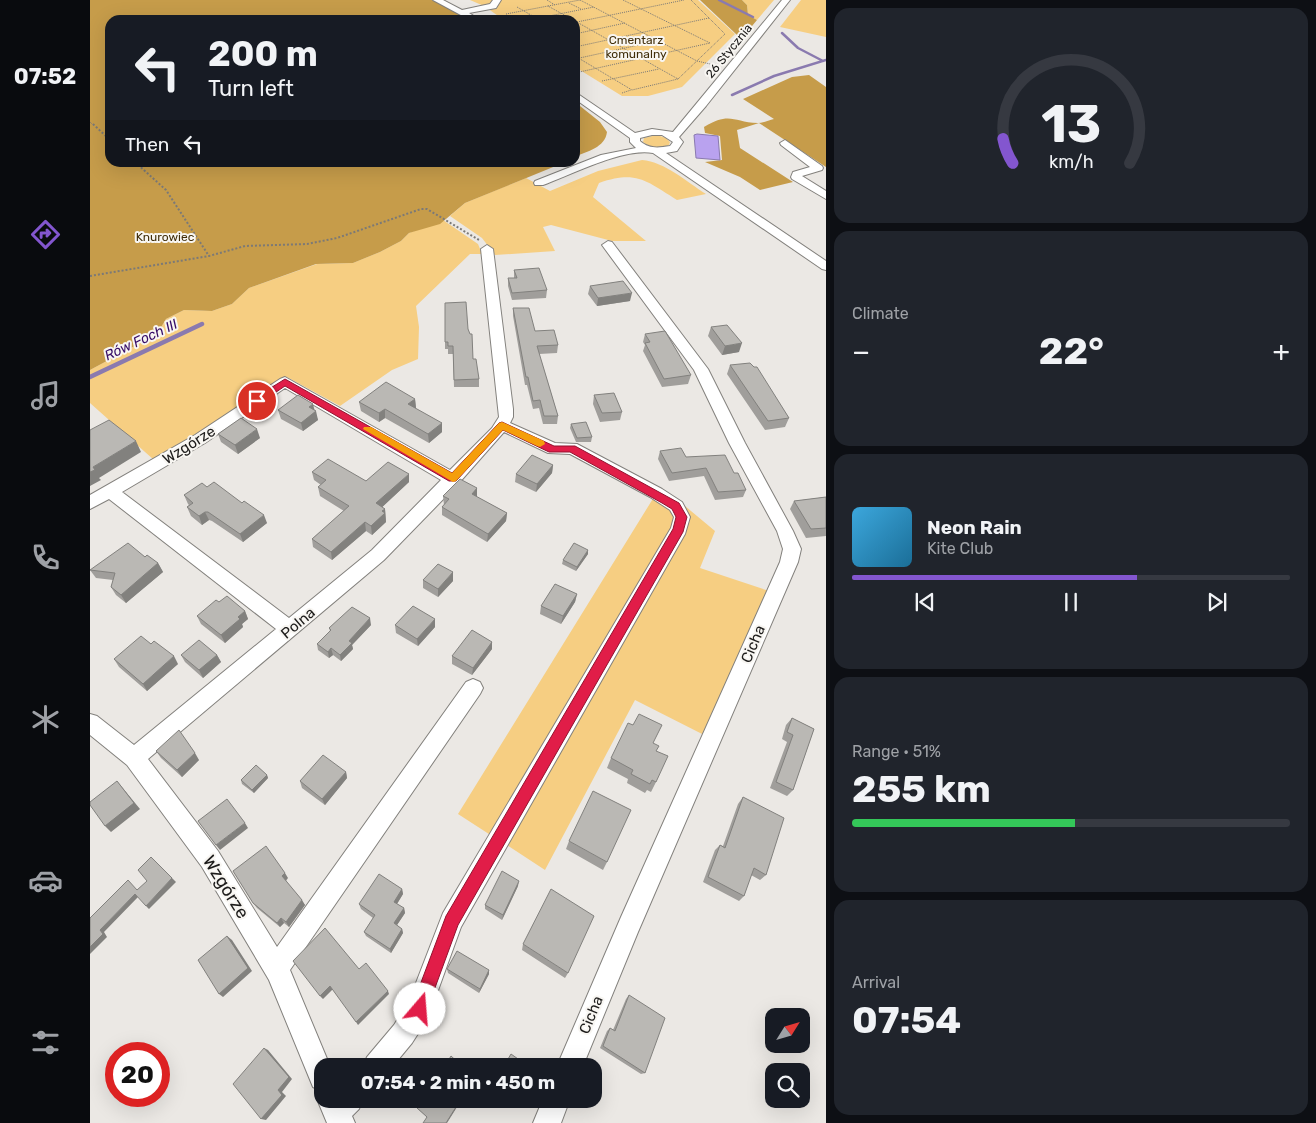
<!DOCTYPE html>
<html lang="en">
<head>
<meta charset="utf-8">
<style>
  :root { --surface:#171b24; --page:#20242c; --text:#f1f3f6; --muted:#9ea1a6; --line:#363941; --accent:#8356cf }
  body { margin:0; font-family:Rubik,sans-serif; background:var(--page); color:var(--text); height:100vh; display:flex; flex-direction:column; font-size:19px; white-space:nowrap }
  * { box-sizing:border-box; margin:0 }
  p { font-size:16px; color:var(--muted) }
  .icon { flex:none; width:28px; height:28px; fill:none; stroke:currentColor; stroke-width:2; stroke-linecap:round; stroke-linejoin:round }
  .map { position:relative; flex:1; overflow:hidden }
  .side { display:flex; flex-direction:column; gap:8px; padding:8px; background:#0d0f14; width:490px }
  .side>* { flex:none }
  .guide { position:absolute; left:15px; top:15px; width:475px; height:152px; border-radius:15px; box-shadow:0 5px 20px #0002; background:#171b24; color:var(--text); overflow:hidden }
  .needle { width:32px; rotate:53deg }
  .tools { position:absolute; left:675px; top:1008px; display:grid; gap:10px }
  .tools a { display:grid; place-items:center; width:45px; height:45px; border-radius:10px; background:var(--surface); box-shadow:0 5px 20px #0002; font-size:25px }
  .speed { position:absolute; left:15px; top:1042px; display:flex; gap:10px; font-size:25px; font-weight:700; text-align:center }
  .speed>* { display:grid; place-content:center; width:65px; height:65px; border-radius:50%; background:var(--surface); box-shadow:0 5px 20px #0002; line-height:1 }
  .speed .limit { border:8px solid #d22; background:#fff; color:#111 }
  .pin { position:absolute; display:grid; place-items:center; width:42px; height:42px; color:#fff; margin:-21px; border:2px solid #fff; border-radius:50%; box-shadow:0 1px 5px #0007 }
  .me { position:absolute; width:55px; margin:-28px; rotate:18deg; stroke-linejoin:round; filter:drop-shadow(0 0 4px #0008) }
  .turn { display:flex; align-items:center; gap:18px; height:105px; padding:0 20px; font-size:22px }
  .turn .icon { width:65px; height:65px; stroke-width:2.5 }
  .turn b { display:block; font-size:35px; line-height:42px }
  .then { display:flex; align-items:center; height:48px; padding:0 20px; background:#0003; gap:10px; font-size:19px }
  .big { font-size:38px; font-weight:700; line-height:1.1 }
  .side .card { flex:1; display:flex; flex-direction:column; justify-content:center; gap:8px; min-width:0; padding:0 18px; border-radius:15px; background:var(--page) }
  .side .dial { align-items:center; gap:0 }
  .dial svg { height:130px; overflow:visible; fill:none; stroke:var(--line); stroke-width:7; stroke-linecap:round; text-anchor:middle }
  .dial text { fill:var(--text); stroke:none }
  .song { display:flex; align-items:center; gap:15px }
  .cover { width:60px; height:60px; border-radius:8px; background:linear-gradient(135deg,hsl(200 70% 55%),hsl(200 70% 35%)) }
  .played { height:5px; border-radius:2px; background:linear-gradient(90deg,var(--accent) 65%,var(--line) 65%) }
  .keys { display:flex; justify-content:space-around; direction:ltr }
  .heat { display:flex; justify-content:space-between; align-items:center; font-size:28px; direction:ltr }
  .charge { height:8px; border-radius:4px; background:linear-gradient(90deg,#34c759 51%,var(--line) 0) }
  .trip { position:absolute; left:224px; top:1058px; width:288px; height:50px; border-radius:15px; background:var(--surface); box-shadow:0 5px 20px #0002; font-weight:700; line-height:50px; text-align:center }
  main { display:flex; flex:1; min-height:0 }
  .tab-bar { display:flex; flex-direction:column; width:90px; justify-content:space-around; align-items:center; background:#090b0e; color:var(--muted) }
  .tab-bar .icon { width:35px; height:35px }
  .tab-bar .active { color:var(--accent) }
  .tab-bar b { font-size:22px; color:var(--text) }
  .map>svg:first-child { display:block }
</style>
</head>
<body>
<main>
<nav class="tab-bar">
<b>07:52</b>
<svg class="icon active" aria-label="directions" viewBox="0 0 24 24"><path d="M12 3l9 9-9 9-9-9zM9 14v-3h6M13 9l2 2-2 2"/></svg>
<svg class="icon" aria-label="music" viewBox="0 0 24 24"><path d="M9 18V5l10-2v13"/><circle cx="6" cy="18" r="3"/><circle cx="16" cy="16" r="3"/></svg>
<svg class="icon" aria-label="phone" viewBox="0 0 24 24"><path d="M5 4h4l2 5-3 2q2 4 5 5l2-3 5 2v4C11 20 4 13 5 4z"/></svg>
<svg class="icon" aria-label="climate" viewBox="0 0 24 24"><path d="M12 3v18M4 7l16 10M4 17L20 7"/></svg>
<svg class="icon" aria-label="car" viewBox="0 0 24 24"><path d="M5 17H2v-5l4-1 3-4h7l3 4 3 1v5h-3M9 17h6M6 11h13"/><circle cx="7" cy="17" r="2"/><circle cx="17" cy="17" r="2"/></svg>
<svg class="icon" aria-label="filters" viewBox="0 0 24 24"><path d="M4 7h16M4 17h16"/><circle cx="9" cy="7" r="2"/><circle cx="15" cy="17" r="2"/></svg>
</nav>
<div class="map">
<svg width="736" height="1123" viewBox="0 0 736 1123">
  <rect width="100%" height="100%" fill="#ebe8e4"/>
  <path fill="#f6ce82" d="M380 0H608L645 34 592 87 558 96H532L485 67V20H414L394 6Z
    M652 0H684L667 20 658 15 657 5Z
    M711 0H736V37L690 27Z
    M567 135 576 138 580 142 579 145C570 149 560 148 553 142L554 138Z
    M552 160C575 162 597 182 616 194L587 200C556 181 547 170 509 183L503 197 556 241H522L461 225 453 227 465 251 405 255 392 238 360 216 375 203 436 178 460 191 508 171Z
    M353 220 388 244 392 254H380L326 306 329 327 328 359 302 370 250 406 197 377 64 460 0 403V370L67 334 76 319 94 310 122 311 142 304 159 288 227 264 263 263 290 252 311 241 319 233Z
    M564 497 577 504 587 520 402 836 368 814Z
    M595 506 625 531 610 568 679 591 620 738 545 700 455 870 414 843 598 521Z"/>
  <path fill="#c69c4a" d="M0 0H342L381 20H20V162L473 163 375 203 350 224 319 233 311 241 290 252 263 263 226 264 159 288 142 304 122 311 94 310 76 319 67 334 0 370Z
    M610 0H652L657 5 658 15 667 20 653 37 647 35Z
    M719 75 736 87V167L669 123 647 130 650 148 703 182 670 190 650 177 615 162 632 160 630 136 615 133 614 127C640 111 643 122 668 123 673 123 679 120 684 119L653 99 702 77Z
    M485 102 510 122 517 132C515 148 497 151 485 157Z"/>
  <path fill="#b9a2ef" stroke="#8a7aaf" d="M607 134 628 136 630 160 606 158 604 135Z"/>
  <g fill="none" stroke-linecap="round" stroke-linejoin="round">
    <path stroke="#8a7aaf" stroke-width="2.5" d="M629 0 663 17
      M692 33 708 48 733 61
      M642 95 684 76 736 60"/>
    <path stroke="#8a7aaf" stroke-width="4.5" d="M0 377 112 324"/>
    <g stroke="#83817d" stroke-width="2">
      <path id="minor" d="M343 0H353L372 10 400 4 403 0H411L406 8 379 13 390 20H380Z
        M692 0H700L616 106 589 137 593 142 587 151 576 153 736 261V270L732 269 563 153C535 147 480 175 453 185H445L444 183 445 181 511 155 546 148 540 142V138L485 99V92L545 133 562 129 583 132ZM562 135H572L583 142 580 146C568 148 559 149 550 141V138Z
        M695 140 732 166 733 168 732 170 712 176 736 191V199L702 179 701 177 703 172 720 167 691 145 690 143Z
        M518 241 522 242 618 369 655 443 703 531 711 549 708 562 548 932 493 1066H467L531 917 690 562 693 549 687 531 639 443 604 370 512 245Z
        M397 245 403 249 423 409V417L420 423 465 443 487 444 572 489 592 502 600 517 595 534 371 927 338 1018 322 1043 303 1066H273L277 1057 304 1025 319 1001 353 913 581 528 584 517 580 510 560 497 480 454 458 453 414 432 369 483 294 560 58 759 128 851 187 947 376 682 383 679 390 682 393 688 390 694 200 970 240 1066H232V1099H273L269 1109 262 1116 265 1123H237L227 1099 231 1091 223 1087 179 980 112 867 37 765 0 735V714L7 716 44 745 186 629 19 499 0 509V495L105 435 190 379 195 377 360 470 402 428 409 417 391 249ZM195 388 351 480 282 550 199 618 32 492 115 443Z
        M453 1099H480L471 1123H443Z"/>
    </g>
    <path stroke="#7b7977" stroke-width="1" stroke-dasharray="1 1" stroke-linecap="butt" d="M457 0 465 5
      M490 0 607 61 629 66
      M533 0 620 43
      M479 3 491 9
      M458 6 490 0
      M427 7 448 19
      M416 14 458 6 483 20
      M416 15 425 20
      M422 18 440 15
      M439 20 504 7
      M485 21 588 79 542 90 485 56
      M487 22 594 0
      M485 34 535 23
      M485 47 619 18
      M485 59 567 41
      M485 73 620 43
      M588 79 635 34 601 0
      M512 81 569 69
      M532 93 541 90
      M0 122 4 126"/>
    <path stroke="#7b7977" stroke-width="2" stroke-dasharray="2 2" stroke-linecap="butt" d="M3 124 20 140
      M45 162 76 190 119 256
      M0 276 119 256 155 246 217 244 247 238 331 209H337L389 240"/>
    <use href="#minor" fill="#fff" fill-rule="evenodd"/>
  </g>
  <path fill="#a09e9b" d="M424 270 457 290 456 298 422 300 418 286V278H424Z
    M500 286 540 301 507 306 498 294Z
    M355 303 378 329 383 359 389 379V387H364L363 354H358V349H355Z
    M423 308 445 331 468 345 467 353 449 354 468 416 467 424H453L449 408 443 409 437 385H435L423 316Z
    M621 327 649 352 632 355 618 336Z
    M555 334 601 375 598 384 572 387 553 351 555 345 553 342Z
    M640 365 664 367 699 418 695 427 675 430 637 374Z
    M504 395 532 412 530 420 510 422 503 404Z
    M325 399 326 408H325L352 432 339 443 295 418 289 422 271 411 269 402Z
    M188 410H224L228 420 213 431 191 419Z
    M481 424 502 437 501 442H486L480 428Z
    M128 434 170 438 148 454 131 442Z
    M570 451 596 457 644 473 656 490 653 497 625 500 614 476 579 481 568 459Z
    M463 465 462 473 446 492 425 482 426 474Z
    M222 472 276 481 319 482 292 507 295 509 296 522 282 535 276 531 242 560 223 547 222 539 254 511 230 496 228 487 231 485 224 480Z
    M117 487 177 523 153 542 122 521 119 520 112 525 101 516 97 507 99 505 98 504 94 495Z
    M387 488V497L417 513 416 521 397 542 352 515V507L354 505 353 496Z
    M736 497V536L716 538 700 509 704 501Z
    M498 554 486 571 472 564 473 560Z
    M55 557 68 563 73 572 36 603 26 595 21 587 23 580 6 578 0 570Z
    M333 580 363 581 348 597 333 588Z
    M487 594 485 602 471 624 450 614 451 606Z
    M129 602 155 611 158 619 152 624 153 627 135 643 111 624 107 616Z
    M281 625 262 645 263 649 251 661 243 655 239 658 228 650 227 644 240 631 239 628Z
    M305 625 345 627 328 646 306 633Z
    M402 642V649L382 675 362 664V656Z
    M91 655H127L131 662 113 678 95 662Z
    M24 659 88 664 57 691 29 667Z
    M702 718 724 729 703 790 697 796 680 788 697 742 692 739 696 725Z
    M563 743 566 751V782L561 792 557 790 555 793 537 783 538 779 517 768 521 758Z
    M66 751 109 760 92 777 71 758Z
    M256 772 257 778 235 805 212 788 210 781Z
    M177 775 178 778 164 793 152 784 151 780Z
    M653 797 676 875 670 880 661 875 654 896 649 901 613 882 625 850 630 845 633 846 648 804Z
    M479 841 517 862 513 870 476 849Z
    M198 878 196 881 215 905 199 927 194 923 190 927 167 908 163 903Z
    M428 886 412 920 395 909V905Z
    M312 889 313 894 307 904 314 908 315 913 307 925 312 929 313 933 301 953 276 936 274 932 283 918 271 909 269 904Z
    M433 944 478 973 475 978 432 950Z
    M357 969 399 970V974L389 993 358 973Z
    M539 995 555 1073 551 1074 510 1048 517 1031 520 1028 523 1030 536 999Z
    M426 1099H440L437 1104 436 1106Z"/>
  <path fill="#82817e" d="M542 293 540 301 507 306 508 298Z
    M652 343 649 352 632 355 635 346Z
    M325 399 326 408 318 413V404Z
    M223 404 225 412 226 411 228 420 213 431 211 423 219 407Z
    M295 409V418L289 422V413Z
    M352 423V432L339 443 338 434Z
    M167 429 170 438 148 454 145 445Z
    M46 441 51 452 9 478 11 480 0 486V472L3 467Z
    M463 465 462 473 446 492 447 484Z
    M319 474V482L287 512 286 503Z
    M387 488V497L381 502 382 494Z
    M295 509 296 522 282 535 281 526 292 511Z
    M115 512 119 520 112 525 109 516Z
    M417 513 416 521 397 542 398 534Z
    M174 515 177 523 153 542 150 534Z
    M275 522 276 531 242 560 241 552Z
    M498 550V554L486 571 487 567Z
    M68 563 73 572 36 603 31 595Z
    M363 572V581L348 597V589Z
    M487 594 485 602 471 624 473 616Z
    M155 611 158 619 152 624 153 627 135 643 131 635 148 617Z
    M280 618 281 625 262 645 263 649 251 661 250 655 259 641Z
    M345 619V627L328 646 327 639Z
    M402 642V649L382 675 383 668Z
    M241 648 243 655 239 658 238 652Z
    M127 655 131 662 113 678 109 670Z
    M84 656 88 664 57 691 53 684Z
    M105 753 109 760 92 777 87 770Z
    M256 772 257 778 235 805 232 799Z
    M177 775 178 778 164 793 162 790Z
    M27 781 50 809 21 832 15 826Z
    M155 823 158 828 130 850 126 845Z
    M195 873 198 878 195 881 192 876Z
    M82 878 86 882 59 909 56 906Z
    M429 881 428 886 412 920 413 915Z
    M312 889 313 894 305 907 304 902Z
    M45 894 48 897 14 932 17 937 0 954V947L10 930Z
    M212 900 215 905 199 927 196 922Z
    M314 908 315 913 305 928 304 923Z
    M191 918 194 923 190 927 187 923Z
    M312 929 313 933 301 953 300 949Z
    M137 936 142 940 162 971 133 997 129 994Z
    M399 970V974L389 993 390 989Z
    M240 986 243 989 233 999 230 996Z
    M298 991 299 994 268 1025 266 1022Z
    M174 1048 178 1050 202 1079 192 1092 196 1096 176 1120 171 1119 188 1090Z
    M371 1099H372L357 1123H356Z"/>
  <path fill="#bab8b4" stroke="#82817e" d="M449 268 457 290 422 293 418 278H427L424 270Z
    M533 281 542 293 508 298 500 286Z
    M376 302 378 329 380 334H382L383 359H386L389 379 364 380 363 346H358V342H355V303Z
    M423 308H439L445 331 464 330 468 345 447 346 468 416H454L450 400 443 401 438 377H436Z
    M637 325 652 343 635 346 621 327Z
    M575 331 601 375 574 379 555 343 560 342 555 334Z
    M660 363 664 367H667L699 418 678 421 640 365Z
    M296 382 325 399 318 404 352 423 338 434 295 409 289 413 269 402Z
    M524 393 532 412 512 413 504 395Z
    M208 395 223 404 219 407 226 411 211 423 188 410Z
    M151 418 167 429 145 445 128 434Z
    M19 420 46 441 3 467 5 470 0 472V430Z
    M496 422 502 437 487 438 481 424Z
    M591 448 596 457 635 455 644 473H648L656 490 628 492 616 468 582 473 570 451Z
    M442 455 463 465 447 484 426 474Z
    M238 459 276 481 298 462 319 474 286 503 295 509 292 511 295 513 281 526 275 522 241 552 222 539 259 506 228 487 236 480 222 472Z
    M370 479 387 488 382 494 417 513 398 534 352 507 359 499 353 496Z
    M124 482 152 503 154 501 174 515 150 534 118 512H115L109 516 97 507 103 503 94 495 112 483 117 487Z
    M736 497V528L721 529 704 501Z
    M38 543 55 557 57 555 68 563 31 595 21 587 25 573 0 570Z
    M484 543 498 550 487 567 473 560Z
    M348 564 363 572 348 589 333 580Z
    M465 584 487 594 473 616 451 606Z
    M137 596 155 611 148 617 150 619 131 635 107 616 126 600 129 602Z
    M323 606 345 619 327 639 305 625Z
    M262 607 280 618 259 641 262 643 250 655 241 648 238 652 227 644 241 630 239 628Z
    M382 630 402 642 383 668 362 656Z
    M51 636 61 644 64 641 84 656 53 684 24 659Z
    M109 640 127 655 109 670 91 655Z
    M549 714 572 725 563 743 569 746 566 751 578 756 566 782 562 780 560 784 541 774 543 770 521 758 538 723 543 725Z
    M702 718 724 729 703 790 686 782 703 735 697 732Z
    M89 730 105 753 87 770 66 751Z
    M233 755 256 772 232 799 210 781Z
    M166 765 177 775 162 790 151 780Z
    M27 781 44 803 15 826 0 805V802Z
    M503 791 541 810 517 862 479 841Z
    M653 797 694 818 676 875 664 868 654 896 618 877 630 845 635 848Z
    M137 799 155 823 126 845 108 821Z
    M176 846 195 873 192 876 212 900 196 922 191 918 187 923 163 903 143 871Z
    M61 857 82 878 56 906 45 894 10 930 13 934 0 947V918L38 880 47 890 57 881 48 870Z
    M412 871 429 881 413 915 395 905Z
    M289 874 312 889 304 902 314 908 304 923 312 929 300 949 274 932 285 915 269 904Z
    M461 889 504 916 478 973 433 944Z
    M235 928 269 969 276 963 298 991 266 1022 240 986 230 996 203 961Z
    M137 936 158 968 129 994 108 960Z
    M367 951 399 970 390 989 357 969Z
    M539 995 575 1018 555 1073 513 1046 520 1028 525 1031Z
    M174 1048 199 1077 188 1090 192 1095 171 1119 143 1084Z
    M421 1054 438 1066H414Z
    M361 1056 372 1066H355Z
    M333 1099H371L356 1123H333L337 1117 327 1108Z
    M430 1099H440L437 1104Z"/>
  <path fill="#e11d48" stroke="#92132f" d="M195 379 362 473 409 423 412 422 464 446H485L589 503 597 517 593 532 368 925 335 1015 330 1017 324 1015 321 1009 356 916 583 529 586 517 582 509 572 503 480 452H459L413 430 366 481H359L195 386 170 403H163V399Z"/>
  <path fill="#f59e0b" d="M412 422 454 441 455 444 450 447 447 446 413 430 366 481 363 482 273 429 274 427H281L362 473 409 423Z"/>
  <g text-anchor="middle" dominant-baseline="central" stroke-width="4" stroke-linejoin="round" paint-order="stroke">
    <g font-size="12" fill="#402e0a" stroke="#f8f6f2">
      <text x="546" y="40">Cmentarz<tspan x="546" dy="14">komunalny</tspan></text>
      <text x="75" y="237">Knurowiec</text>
    </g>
    <g font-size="12" fill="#1d1c1b" stroke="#f8f6f2">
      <text transform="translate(639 51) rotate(-51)">26 Stycznia</text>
    </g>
    <g font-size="14" font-style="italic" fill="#360c67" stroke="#f8f6f2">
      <text transform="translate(51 340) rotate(-25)">Rów Foch III</text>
    </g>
    <g font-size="15" fill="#1d1c1b" stroke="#f8f6f2">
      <text transform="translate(99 445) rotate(-32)">Wzgórze</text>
      <text transform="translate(208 623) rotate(-40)">Polna</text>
      <text transform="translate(663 644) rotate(-67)">Cicha</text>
      <text transform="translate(501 1015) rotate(-68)">Cicha</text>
    </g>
    <g font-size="18" fill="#1d1c1b" stroke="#f8f6f2">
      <text transform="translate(136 887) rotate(58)">Wzgórze</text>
    </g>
  </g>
</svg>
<div class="tools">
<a><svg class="needle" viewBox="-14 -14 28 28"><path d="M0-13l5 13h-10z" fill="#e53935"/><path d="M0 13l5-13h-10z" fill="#9ea1a6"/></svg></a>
<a><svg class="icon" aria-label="search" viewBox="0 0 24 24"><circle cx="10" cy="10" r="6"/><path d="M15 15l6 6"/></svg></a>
</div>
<div class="speed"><div class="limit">20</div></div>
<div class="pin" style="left:167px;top:401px;background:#d93025"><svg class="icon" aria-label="arrive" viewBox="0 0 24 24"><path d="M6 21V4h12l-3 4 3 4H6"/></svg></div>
<svg class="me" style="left:330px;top:1009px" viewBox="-20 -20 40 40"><circle r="19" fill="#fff"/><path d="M0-13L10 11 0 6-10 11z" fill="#e11d48"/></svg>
<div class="trip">07:54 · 2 min · 450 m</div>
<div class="guide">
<div class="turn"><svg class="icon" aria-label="left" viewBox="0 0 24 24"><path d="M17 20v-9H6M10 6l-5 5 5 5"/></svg><div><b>200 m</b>Turn left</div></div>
<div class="then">Then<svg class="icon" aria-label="left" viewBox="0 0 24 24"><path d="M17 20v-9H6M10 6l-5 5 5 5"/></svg></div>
</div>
</div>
<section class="side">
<div class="card dial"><svg viewBox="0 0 100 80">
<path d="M14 69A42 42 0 1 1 86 69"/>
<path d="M14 69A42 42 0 0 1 8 54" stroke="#8356cf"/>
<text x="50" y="56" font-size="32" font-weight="700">13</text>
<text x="50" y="72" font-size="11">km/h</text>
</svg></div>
<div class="card"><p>Climate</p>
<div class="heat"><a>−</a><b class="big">22°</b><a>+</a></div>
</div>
<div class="card">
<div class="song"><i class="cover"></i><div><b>Neon Rain</b><p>Kite Club</p></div></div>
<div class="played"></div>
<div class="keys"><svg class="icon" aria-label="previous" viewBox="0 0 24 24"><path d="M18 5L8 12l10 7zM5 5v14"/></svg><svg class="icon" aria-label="pause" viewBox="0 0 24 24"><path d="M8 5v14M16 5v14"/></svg><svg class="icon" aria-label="next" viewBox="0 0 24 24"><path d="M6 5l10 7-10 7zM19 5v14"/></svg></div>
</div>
<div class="card"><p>Range · 51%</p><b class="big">255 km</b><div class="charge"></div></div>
<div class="card"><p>Arrival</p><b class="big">07:54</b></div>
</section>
</main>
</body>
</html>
